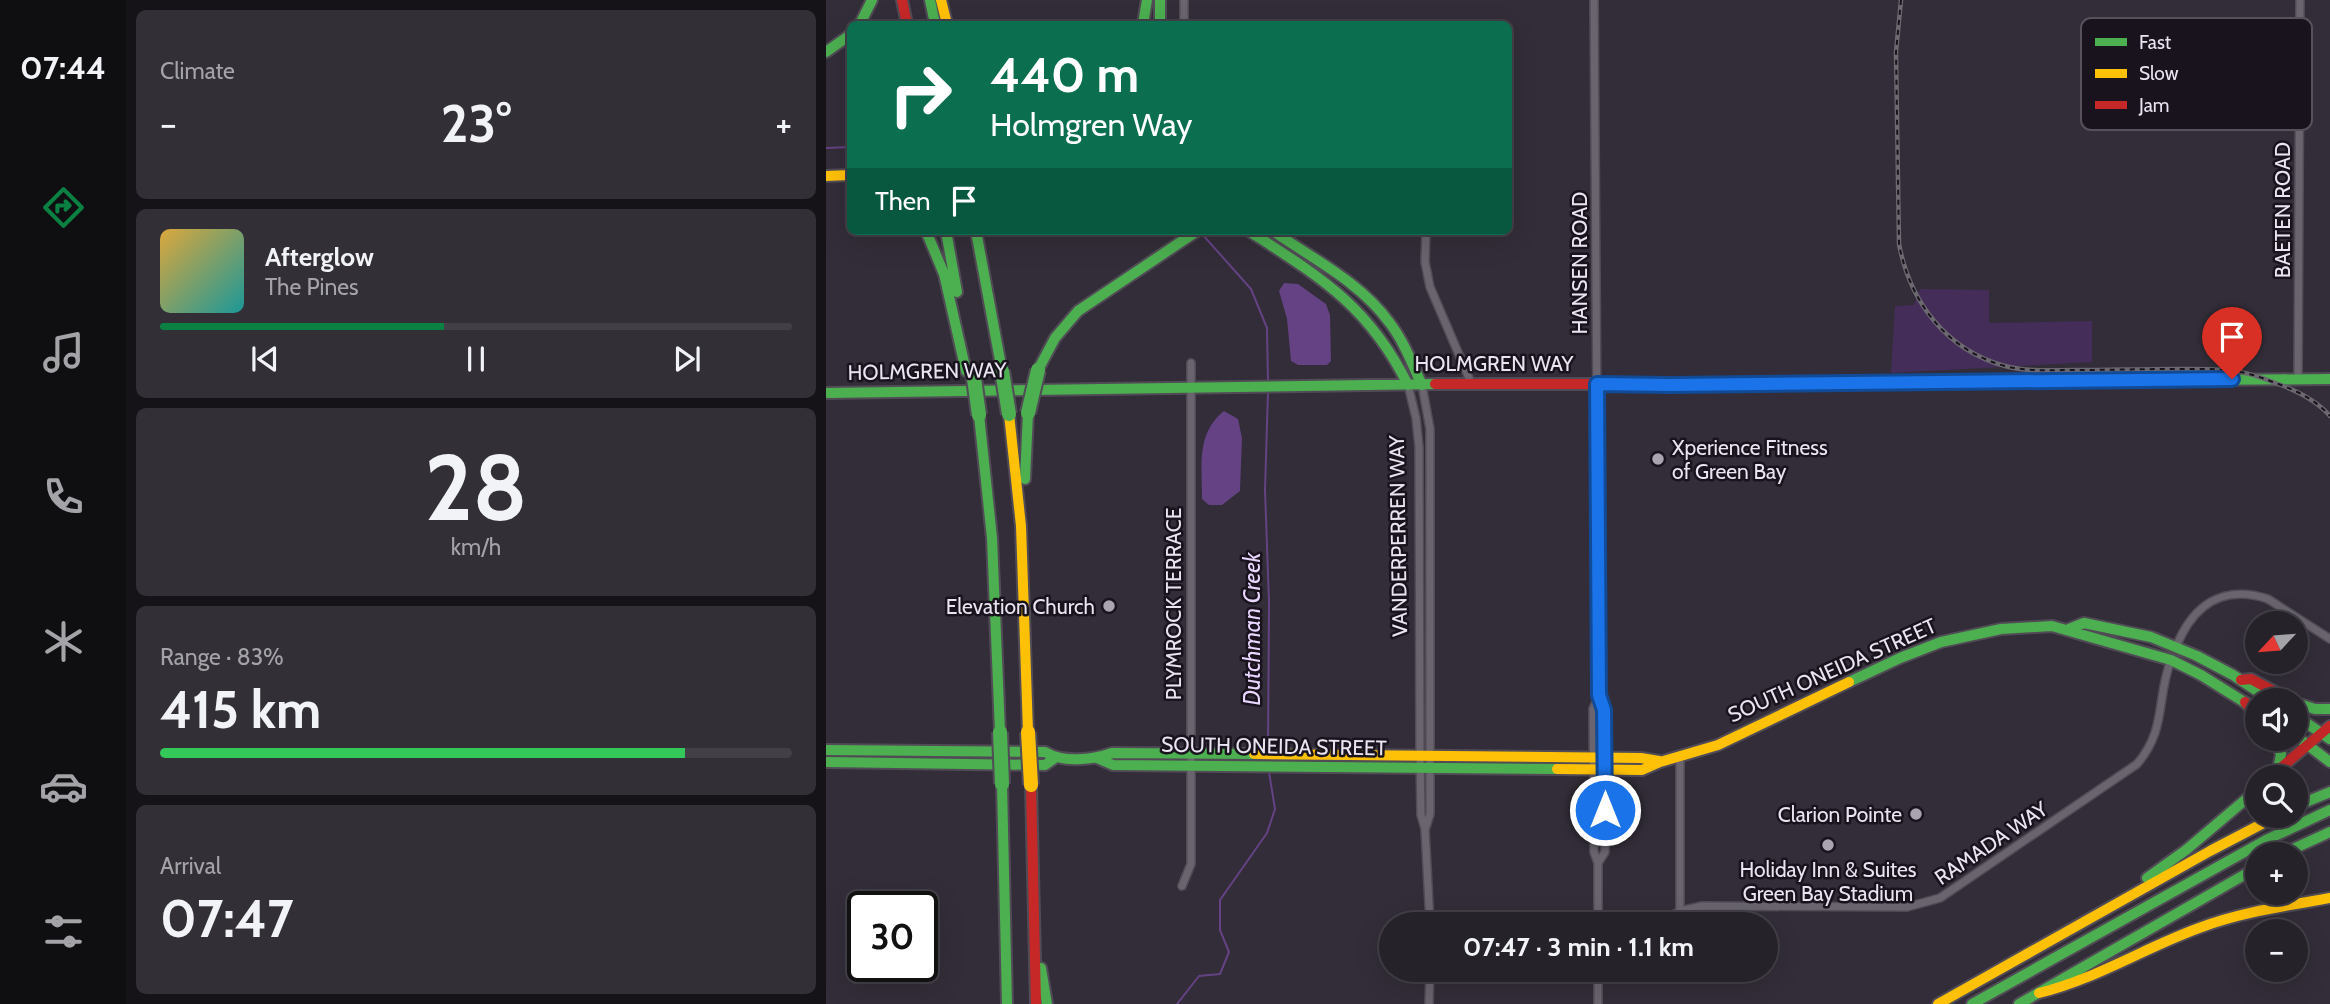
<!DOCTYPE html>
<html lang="en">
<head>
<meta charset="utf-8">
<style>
  :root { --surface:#26222a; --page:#322f36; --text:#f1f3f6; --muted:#a4a4a8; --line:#423f47; --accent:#0b8043 }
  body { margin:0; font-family:Cabin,sans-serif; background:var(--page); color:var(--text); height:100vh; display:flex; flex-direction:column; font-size:26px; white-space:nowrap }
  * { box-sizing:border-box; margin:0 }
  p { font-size:23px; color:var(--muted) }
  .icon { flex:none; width:38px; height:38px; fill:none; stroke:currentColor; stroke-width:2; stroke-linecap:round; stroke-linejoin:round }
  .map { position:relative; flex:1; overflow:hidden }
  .panel { display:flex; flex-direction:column; gap:10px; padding:10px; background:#151317; width:700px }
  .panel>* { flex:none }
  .guide { position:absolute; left:21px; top:21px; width:665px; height:214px; border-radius:10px; box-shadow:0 7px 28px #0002,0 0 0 2px var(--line); background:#0b6e4f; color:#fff; overflow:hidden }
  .needle { width:46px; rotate:244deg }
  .controls { position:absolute; left:1419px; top:611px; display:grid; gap:14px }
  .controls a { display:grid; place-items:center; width:63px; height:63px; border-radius:50%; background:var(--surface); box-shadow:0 7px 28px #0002,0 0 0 2px var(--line); font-size:35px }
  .speed { position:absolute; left:21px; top:891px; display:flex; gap:14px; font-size:35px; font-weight:700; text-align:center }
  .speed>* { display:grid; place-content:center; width:91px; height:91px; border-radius:50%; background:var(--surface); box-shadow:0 7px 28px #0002,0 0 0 2px var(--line); line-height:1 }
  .speed .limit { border:4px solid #111; border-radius:10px; background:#fff; color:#111 }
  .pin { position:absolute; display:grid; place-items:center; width:60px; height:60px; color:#fff; margin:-72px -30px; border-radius:50% 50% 50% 0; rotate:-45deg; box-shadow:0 0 7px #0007 }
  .pin .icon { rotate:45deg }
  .me { position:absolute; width:77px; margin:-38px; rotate:0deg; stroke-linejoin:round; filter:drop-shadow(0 0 5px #0008) }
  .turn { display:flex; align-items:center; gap:24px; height:147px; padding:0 28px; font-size:32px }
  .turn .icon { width:91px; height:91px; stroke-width:2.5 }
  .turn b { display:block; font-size:49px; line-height:60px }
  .then { display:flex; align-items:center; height:66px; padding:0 28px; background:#0003; gap:14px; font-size:26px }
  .big { font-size:52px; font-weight:700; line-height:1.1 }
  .panel .widget { flex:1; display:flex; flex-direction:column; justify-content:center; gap:10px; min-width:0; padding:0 24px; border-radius:10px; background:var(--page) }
  .panel .dial { align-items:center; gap:0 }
  .dial b { font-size:91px; line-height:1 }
  .song { display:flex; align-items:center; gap:21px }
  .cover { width:84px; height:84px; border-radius:10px; background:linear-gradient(135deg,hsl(40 70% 55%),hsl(180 70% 35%)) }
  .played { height:7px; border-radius:4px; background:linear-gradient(90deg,var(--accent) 45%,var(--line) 45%) }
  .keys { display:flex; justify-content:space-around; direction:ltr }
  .heat { display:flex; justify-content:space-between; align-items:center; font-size:38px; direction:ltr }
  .charge { height:10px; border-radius:5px; background:linear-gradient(90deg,#34c759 83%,var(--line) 0) }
  .trip { position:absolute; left:553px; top:912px; width:399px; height:70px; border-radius:35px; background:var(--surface); box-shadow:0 7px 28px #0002,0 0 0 2px var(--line); font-weight:700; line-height:70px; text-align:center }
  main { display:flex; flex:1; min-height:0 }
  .tabs { display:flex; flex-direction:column; width:126px; justify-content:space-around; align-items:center; background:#0f0e11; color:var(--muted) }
  .tabs .icon { width:49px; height:49px }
  .tabs .active { color:var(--accent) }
  .tabs b { font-size:32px; color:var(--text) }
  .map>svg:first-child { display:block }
</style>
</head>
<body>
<main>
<nav class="tabs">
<b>07:44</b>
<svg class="icon active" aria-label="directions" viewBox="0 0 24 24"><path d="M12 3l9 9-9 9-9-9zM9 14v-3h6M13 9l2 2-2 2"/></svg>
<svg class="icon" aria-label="music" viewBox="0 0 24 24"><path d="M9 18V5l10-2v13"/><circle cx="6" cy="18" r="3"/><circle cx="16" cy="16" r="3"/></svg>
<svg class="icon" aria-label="phone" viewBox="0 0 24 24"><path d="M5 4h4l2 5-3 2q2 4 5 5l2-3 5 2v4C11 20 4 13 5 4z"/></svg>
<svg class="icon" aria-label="climate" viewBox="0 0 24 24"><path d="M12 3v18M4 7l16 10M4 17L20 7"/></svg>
<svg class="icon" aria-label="car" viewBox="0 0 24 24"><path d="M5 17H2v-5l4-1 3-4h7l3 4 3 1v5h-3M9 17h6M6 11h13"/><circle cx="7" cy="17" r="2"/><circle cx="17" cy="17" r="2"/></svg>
<svg class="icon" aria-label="filters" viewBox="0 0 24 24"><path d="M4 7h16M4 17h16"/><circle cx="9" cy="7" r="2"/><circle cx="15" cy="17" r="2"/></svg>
</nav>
<section class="panel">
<div class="widget"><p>Climate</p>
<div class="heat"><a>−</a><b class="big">23°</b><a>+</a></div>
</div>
<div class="widget">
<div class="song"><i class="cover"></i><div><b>Afterglow</b><p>The Pines</p></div></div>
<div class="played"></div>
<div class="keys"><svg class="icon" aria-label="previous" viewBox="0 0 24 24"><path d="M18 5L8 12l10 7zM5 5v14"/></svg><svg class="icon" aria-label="pause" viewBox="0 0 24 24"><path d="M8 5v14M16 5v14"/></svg><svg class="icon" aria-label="next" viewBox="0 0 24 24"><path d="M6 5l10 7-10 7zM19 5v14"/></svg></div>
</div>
<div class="widget dial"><b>28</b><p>km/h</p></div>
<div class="widget"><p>Range · 83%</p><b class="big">415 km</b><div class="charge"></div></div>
<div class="widget"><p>Arrival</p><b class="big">07:47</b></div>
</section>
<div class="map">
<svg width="1504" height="1004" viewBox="0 0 1504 1004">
  <rect width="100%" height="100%" fill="#322d38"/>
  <path fill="#442e59" d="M1094 289 1163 290V323L1266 321V362L1065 373 1069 306 1088 305Z"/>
  <path fill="#644283" d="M458 283 472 284 500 304 504 315 505 361 501 365H472L465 361 461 319 453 291Z
    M398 411 412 419 416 438 414 491 396 505H383L376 499C376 466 370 433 398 411Z"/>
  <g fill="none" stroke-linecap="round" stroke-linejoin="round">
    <path stroke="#644283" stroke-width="2" d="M0 148 24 147
      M376 234 425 289 441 328 442 382
      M442 391 439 490 443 602 442 749
      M351 1004 373 976 394 974 403 952 394 930V900L441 833 449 809 443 772"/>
    <g stroke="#504b55" stroke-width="10">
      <path id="street" d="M358 0V24
        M768 0 773 695C786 739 780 805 779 852L772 863
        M600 231 599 262 604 287 646 385
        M1472 379 1474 0
        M582 385 590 418 593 447 594 756 595 815 599 829 604 924
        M596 385 604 429V814L600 827
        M1350 647C1367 605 1397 584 1442 599L1504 639
        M356 886 365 864V363
        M854 911V757
        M772 924V863L768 852 767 709 773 695
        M831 924 854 911 876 906 1081 907 1114 898 1311 764C1341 729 1330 699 1345 660
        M603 1004 604 970
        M772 1004V970"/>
    </g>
    <g stroke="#504b55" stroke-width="14">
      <path id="fast" d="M104 0 109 24
        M334 0V24
        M34 24 46 0
        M317 24 321 0
        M0 52 24 35
        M100 231 118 274 140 371
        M120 231 131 292
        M150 231 176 371
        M423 231C494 277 543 306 582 385
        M447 231C487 259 534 282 563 322 578 341 586 364 596 385
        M212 370 229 338 252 311 371 231
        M936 384 1504 379
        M0 393 609 384
        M153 415 166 538 174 732
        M199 479 202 413
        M1243 629 1258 623 1325 637 1371 656 1407 675 1445 700
        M1023 682 1074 658 1115 642 1175 629 1226 626 1345 660 1375 675 1423 705
        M1470 703 1489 709H1504
        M1470 716 1504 739
        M1470 736 1504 762
        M1448 738 1455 754 1452 770
        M0 750 219 752C237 763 266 760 286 753L428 754
        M271 758 287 765 731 769
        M0 762 219 765 229 758
        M176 784 181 1004
        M1470 806 1504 792
        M1456 854 1504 832
        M1321 878 1360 850 1432 789
        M215 968 221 1004
        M1146 1004 1440 840 1504 810
        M1193 1004 1432 867"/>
    </g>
    <g stroke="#504b55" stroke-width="14">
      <path id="slow" d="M115 0 121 24
        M0 176 24 175
        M183 414 195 526 202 732
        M428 754 815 758 833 761
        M731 769 816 770 834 762 892 745 1023 682
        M1213 993C1270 979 1318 948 1373 928 1415 912 1460 906 1504 898
        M1112 1004 1384 851 1451 816"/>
    </g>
    <g stroke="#504b55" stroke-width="14">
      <path id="jam" d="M76 0 81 24
        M609 384H936
        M1415 680 1425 679 1464 700
        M1419 702 1432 717
        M1444 777 1504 726
        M205 785 210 1004"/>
    </g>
    <use href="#street" stroke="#69646e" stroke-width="7"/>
    <use href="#fast" stroke="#4caf50" stroke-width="10"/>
    <use href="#slow" stroke="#ffc107" stroke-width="10"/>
    <use href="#jam" stroke="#c62828" stroke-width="10"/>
    <g stroke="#6c6870" stroke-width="4.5">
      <path id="rail" d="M1075 0 1070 52 1073 244C1084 302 1120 350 1179 366 1202 372 1225 370 1248 370 1282 370 1316 369 1350 369 1371 369 1393 368 1414 372 1428 374 1441 380 1455 385 1473 392 1491 401 1504 416"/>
    </g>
    <use href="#rail" stroke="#18131c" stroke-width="2" stroke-dasharray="5" stroke-linecap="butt"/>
    <g stroke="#504b55" stroke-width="18" stroke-linecap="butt">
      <path id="fast-bridge" d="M147 371 153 415
        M176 371 183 414
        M202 413 212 370
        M174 732 176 784"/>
    </g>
    <g stroke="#504b55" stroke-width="18" stroke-linecap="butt">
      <path id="slow-bridge" d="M202 732 205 785"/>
    </g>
    <use href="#fast-bridge" stroke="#4caf50" stroke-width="14"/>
    <use href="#slow-bridge" stroke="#ffc107" stroke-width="14"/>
  </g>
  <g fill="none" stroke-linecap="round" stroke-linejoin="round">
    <g stroke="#114b97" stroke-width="18">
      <path id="route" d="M779 810 778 710 773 695 771 384 844 385 1406 379"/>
    </g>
    <use href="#route" stroke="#1a73e8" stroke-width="12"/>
  </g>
  <g fill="#aaa3b0" stroke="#18131c" stroke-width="2.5">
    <circle cx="832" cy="459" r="7"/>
    <circle cx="283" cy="606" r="7"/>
    <circle cx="1090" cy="814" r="7"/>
    <circle cx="1002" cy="845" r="7"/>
  </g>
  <g text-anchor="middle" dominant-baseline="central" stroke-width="5" stroke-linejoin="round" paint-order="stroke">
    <g font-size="21" fill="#eae3f1" stroke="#18131c">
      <text transform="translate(1456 210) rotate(-90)">BAETEN ROAD</text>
      <text transform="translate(753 263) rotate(-90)">HANSEN ROAD</text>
      <text x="668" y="363">HOLMGREN WAY</text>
      <text transform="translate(101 371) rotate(-1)">HOLMGREN WAY</text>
      <text transform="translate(572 536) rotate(-91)">VANDERPERREN WAY</text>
      <text transform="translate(347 604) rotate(-90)">PLYMROCK TERRACE</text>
      <text transform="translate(1006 670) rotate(-24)">SOUTH ONEIDA STREET</text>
      <text transform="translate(448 746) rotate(1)">SOUTH ONEIDA STREET</text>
      <text transform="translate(1165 843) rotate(-34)">RAMADA WAY</text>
    </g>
    <g font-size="21" fill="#eae3f1" stroke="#18131c" text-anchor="end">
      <text x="846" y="447" text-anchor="start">Xperience Fitness<tspan x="846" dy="24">of Green Bay</tspan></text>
      <text x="269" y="606">Elevation Church</text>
      <text x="1076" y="814">Clarion Pointe</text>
      <text x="1002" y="869" text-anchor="middle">Holiday Inn &amp; Suites<tspan x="1002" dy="24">Green Bay Stadium</tspan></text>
    </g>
    <g font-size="23" font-style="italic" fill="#ead7ff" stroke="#18131c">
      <text transform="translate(426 629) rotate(-90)">Dutchman Creek</text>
    </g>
  </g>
  <rect x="1255" y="18" width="231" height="112" rx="10" fill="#18131c" stroke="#57515c" stroke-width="2"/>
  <rect x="1269" y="38" width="32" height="8" fill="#4caf50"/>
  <rect x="1269" y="69" width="32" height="9" fill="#ffc107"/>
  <rect x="1269" y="101" width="32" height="8" fill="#c62828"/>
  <g font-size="19" fill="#eae3f1">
    <text x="1313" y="49">Fast</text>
    <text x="1313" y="80">Slow</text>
    <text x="1313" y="112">Jam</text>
  </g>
</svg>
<div class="controls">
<a><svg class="needle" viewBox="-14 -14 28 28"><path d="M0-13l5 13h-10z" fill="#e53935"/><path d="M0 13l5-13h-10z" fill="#a4a4a8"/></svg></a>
<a><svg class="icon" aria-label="sound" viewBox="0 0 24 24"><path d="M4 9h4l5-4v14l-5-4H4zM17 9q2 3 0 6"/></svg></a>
<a><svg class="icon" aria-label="search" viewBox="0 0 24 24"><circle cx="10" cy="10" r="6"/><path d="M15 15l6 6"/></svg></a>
<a>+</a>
<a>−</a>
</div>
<div class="speed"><div class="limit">30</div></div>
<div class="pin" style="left:1406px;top:379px;background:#d93025"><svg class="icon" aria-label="arrive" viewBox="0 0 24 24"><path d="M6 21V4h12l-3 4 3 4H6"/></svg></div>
<svg class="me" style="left:779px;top:810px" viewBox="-20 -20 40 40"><circle r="17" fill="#1a73e8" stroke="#fff" stroke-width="3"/><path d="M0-11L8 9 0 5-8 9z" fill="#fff"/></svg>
<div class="trip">07:47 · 3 min · 1.1 km</div>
<div class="guide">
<div class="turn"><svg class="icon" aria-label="right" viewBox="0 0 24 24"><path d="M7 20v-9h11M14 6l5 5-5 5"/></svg><div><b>440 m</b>Holmgren Way</div></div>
<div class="then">Then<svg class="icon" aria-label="arrive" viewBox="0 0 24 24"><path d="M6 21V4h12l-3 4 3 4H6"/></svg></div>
</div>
</div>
</main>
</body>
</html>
